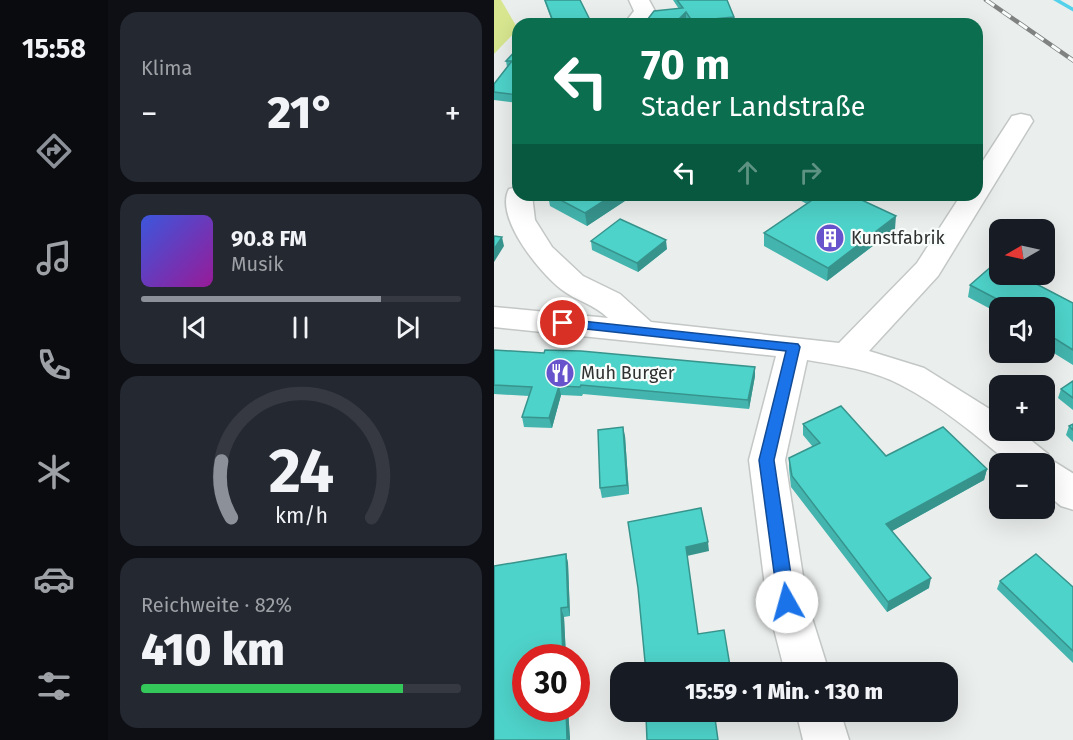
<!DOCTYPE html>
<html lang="de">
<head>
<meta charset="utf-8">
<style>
  :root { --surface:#171b24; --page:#242831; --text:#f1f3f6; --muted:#9ea1a6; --line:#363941; --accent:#8c9099 }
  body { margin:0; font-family:"Fira Sans",sans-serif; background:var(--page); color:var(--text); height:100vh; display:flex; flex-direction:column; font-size:22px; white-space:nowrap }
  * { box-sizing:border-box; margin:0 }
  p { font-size:20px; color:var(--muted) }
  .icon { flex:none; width:33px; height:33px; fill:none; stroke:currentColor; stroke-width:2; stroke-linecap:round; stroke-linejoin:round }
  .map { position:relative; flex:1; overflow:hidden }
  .sheet { display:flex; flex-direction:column; gap:12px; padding:12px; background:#0d0f14; width:386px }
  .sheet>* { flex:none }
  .top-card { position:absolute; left:18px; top:18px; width:471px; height:183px; border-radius:18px; box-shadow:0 6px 24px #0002; background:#0b6e4f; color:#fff; overflow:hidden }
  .needle { width:39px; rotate:261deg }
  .fabs { position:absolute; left:495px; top:219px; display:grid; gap:12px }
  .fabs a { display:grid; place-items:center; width:66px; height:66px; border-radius:12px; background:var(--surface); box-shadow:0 6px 24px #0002; font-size:30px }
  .speed { position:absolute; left:18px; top:644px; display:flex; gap:12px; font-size:30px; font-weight:700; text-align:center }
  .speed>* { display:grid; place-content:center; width:78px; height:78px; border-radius:50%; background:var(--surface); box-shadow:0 6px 24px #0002; line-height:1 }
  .speed .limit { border:9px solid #d22; background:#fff; color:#111 }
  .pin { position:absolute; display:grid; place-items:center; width:51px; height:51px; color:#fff; margin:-26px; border:3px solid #fff; border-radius:50%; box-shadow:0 2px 6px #0007 }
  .me { position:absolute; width:66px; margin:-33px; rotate:353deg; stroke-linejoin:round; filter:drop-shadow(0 0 4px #0008) }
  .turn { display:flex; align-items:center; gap:21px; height:126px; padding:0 30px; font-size:27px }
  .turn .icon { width:78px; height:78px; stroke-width:2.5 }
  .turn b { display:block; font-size:42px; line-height:51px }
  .lanes { display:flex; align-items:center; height:57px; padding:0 30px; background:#0003; justify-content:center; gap:30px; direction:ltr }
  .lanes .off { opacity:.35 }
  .big { font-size:45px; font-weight:800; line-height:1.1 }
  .sheet .card { flex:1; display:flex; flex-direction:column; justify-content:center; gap:9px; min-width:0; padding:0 21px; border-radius:18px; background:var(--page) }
  .sheet .dial { align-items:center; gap:0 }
  .dial svg { height:156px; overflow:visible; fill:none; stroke:var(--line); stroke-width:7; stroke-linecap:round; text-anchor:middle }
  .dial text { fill:var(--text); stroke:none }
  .song { display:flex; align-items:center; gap:18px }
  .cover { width:72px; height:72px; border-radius:9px; background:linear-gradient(135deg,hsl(230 70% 55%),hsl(300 70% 35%)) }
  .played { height:6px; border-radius:3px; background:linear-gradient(90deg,var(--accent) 75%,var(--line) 75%) }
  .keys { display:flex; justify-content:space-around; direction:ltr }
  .heat { display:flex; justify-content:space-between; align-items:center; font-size:33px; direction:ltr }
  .charge { height:9px; border-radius:4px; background:linear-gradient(90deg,#34c759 82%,var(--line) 0) }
  .trip { position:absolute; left:116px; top:662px; width:348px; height:60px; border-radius:18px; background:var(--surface); box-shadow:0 6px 24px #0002; font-weight:800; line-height:60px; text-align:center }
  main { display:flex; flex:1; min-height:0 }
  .tab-bar { display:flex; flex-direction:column; width:108px; justify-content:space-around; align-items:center; background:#090b0e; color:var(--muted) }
  .tab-bar .icon { width:42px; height:42px }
  .tab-bar .active { color:var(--accent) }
  .tab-bar b { font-size:27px; color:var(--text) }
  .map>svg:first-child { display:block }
</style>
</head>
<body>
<main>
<nav class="tab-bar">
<b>15:58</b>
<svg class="icon active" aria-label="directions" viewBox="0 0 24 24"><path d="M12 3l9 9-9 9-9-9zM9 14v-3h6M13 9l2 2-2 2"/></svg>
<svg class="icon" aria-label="music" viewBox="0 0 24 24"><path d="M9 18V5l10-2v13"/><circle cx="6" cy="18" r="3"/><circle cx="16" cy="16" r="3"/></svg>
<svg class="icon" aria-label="phone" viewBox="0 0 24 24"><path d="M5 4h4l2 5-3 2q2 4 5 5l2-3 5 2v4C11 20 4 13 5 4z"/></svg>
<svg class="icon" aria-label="climate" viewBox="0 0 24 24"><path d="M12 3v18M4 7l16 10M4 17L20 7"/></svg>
<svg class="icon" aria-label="car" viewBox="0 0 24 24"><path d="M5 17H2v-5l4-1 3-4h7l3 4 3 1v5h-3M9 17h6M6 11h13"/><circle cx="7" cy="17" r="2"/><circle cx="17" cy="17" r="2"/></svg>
<svg class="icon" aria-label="filters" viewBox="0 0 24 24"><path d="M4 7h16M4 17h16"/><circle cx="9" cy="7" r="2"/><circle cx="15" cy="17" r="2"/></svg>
</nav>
<section class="sheet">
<div class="card"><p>Klima</p>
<div class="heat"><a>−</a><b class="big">21°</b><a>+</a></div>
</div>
<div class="card">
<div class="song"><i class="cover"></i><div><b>90.8 FM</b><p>Musik</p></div></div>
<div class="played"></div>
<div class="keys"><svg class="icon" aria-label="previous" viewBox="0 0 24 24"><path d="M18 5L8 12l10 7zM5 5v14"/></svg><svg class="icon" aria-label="pause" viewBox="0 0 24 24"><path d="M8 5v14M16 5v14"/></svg><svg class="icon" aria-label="next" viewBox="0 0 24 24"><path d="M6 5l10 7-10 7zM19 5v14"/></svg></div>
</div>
<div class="card dial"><svg viewBox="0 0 100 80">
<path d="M14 69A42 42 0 1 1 86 69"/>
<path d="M14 69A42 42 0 0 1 9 40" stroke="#8c9099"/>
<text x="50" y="56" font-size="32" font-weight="700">24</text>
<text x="50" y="72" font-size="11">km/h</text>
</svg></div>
<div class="card"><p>Reichweite · 82%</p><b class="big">410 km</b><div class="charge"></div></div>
</section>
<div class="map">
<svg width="580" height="740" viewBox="0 0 580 740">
  <rect width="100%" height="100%" fill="#eaeeec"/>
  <path fill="#d7e68f" d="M0 0H7L24 29 0 54Z"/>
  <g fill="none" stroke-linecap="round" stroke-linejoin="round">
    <path fill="#54d2eb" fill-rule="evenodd" d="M559 0H566L580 8V12Z"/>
    <g stroke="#c3c7c5" stroke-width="3">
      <path id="minor" d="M135 0H155L161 11 152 24H130L140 11Z
        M527 114 536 116 539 121 444 276 375 351 430 368 502 413 506 415V430H524L554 454 556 459 580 474V510L567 506 550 492V464H516C482 435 446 405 407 385 379 370 344 365 313 360L291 460 313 602 335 672H291L273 602 255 460 282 356 0 327V307L114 318C100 304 82 301 67 289 46 273 0 217 15 189L24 187V195H38L41 220 58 247 89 276 126 294 157 322 345 343 423 263 467 195H483V170L518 116Z
        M302 711H346L355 740H309Z"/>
    </g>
    <use href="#minor" fill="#fff" fill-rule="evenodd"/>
    <g stroke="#7f8281" stroke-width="4.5">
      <path id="rail" d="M492 0 580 61"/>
    </g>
    <use href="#rail" stroke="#f8fcfa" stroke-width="3" stroke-dasharray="10" stroke-linecap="butt"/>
  </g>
  <path fill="#43b5ae" d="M50 0H86L98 24H59Z
    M179 0H233L241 24H195L192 20 188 24H150L185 9Z
    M24 48V103L0 100V84L13 67 12 61Z
    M54 195H140L93 226 56 206Z
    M296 195H364L361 197 401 229 333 281 270 246V233L313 204Z
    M97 241 173 249 144 272 98 250Z
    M534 279 579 303V365L550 347V308H506V314L474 297 476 285Z
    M0 350 261 376 255 409 89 394 88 396 67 395 58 428 30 427 28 417 35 396 0 394Z
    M579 381V410L564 398 567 389Z
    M309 424 392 456 493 469 490 480 398 531 435 588 393 612 297 487 295 469V458L319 447 309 435Z
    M579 424V442L572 435 575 426Z
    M131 436 135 494 108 498 106 488Z
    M72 554 74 563 76 616 70 617 72 657H32V708H74L76 740H0V566Z
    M506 581 579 587V663L503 589Z"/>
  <path fill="#37948d" d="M192 12V20L188 24H180Z
    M240 17 241 24H198V21Z
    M119 195H140L93 226 91 213Z
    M402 216 401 229 333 281 334 268Z
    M8 237 10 246 0 262V249Z
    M172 240 173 249 144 272 143 263Z
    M558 249 555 261 550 265V256Z
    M529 274H540L524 288 527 276Z
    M261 367V376L255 409 254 400Z
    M65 386 67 395 58 428 55 418Z
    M129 427 131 436 135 494 133 485Z
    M493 469 490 480 391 535 392 524Z
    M214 542 215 551 193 556 192 547Z
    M72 554 74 563 76 616 74 607Z
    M437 578 435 588 393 612 394 602Z
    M67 608 70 617 72 657H69Z
    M72 708H74L76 740H74L73 738Z"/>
  <path fill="#4ed3ca" stroke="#37948d" stroke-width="1.5" d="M51 0H86L98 24H60Z
    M183 0H233L240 17 198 21 192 12 180 24H150L160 11 189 8Z
    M24 48V95L0 92V84L18 61H12Z
    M57 195H119L91 213Z
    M322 195H357L402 216 334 268 270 233 324 196Z
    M126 219 172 240 143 263 97 241Z
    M0 236 8 237 0 249Z
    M550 245 558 249 550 256Z
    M506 259V274H529L527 276 579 303V350L552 333 559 327 550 323V308H520L476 285Z
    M0 350 50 353 51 350 87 351 261 367 254 400 87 385 86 387 65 386 55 418 28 417 38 387 0 385Z
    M579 381V398L567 389Z
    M347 406 392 456 449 427 493 469 392 524 437 578 394 602 298 476 295 458 326 443 309 424Z
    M579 424V430L575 426Z
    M129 427 133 485 106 488 104 430Z
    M207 508 214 542 192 547 204 634 230 630 237 672H152L144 588 134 522Z
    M72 554 74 607 67 608 69 657H32V708H72L73 738 75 737V740H0V566Z
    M542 554 579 587V651L506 581Z
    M155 711H220L224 740H153L152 716 156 715Z"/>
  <path fill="#1a73e8" stroke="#114b97" stroke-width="1.5" d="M69 319 304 344 306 347 280 460 301 602 299 607 293 609 287 607 284 602 265 460 292 351 65 326 63 323Z"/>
  <defs>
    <g id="building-disc" transform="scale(1.5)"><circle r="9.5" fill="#6754cd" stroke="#f8fcfa"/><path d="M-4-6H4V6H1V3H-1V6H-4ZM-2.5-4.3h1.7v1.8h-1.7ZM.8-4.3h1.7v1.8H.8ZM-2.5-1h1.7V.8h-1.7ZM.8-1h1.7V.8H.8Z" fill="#fff"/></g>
    <g id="restaurant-disc" transform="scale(1.5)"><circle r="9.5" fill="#6754cd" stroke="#f8fcfa"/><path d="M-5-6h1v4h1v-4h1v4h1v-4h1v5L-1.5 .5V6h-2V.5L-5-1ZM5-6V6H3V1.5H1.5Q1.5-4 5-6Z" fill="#fff"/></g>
  </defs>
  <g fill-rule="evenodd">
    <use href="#building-disc" x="336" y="238"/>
    <use href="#restaurant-disc" x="66" y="373"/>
  </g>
  <g text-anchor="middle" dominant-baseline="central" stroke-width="4.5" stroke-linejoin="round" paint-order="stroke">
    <g font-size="18" fill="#2f3030" stroke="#f8fcfa" text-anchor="start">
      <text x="357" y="238">Kunstfabrik</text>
      <text x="87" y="373">Muh Burger</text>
    </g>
  </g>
</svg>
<div class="fabs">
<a><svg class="needle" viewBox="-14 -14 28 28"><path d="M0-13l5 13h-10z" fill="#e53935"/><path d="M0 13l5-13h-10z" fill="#9ea1a6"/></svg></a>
<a><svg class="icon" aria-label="sound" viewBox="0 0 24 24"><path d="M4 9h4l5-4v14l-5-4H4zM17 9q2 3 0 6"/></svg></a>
<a>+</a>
<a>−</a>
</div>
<div class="speed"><div class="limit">30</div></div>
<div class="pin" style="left:69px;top:323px;background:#d93025"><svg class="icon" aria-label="arrive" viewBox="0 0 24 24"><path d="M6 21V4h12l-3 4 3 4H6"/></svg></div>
<svg class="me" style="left:293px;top:602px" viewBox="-20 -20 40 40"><circle r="19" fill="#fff"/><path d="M0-13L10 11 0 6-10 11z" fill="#1a73e8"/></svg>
<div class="trip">15:59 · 1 Min. · 130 m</div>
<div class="top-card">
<div class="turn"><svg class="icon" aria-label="left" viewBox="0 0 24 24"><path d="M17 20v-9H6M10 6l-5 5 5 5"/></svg><div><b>70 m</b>Stader Landstraße</div></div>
<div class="lanes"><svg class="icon" aria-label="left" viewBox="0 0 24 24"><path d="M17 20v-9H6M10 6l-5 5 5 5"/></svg><svg class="icon off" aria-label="ahead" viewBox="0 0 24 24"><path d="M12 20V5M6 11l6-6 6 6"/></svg><svg class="icon off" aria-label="right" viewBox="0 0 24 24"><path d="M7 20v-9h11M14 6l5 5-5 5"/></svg></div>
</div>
</div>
</main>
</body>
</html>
